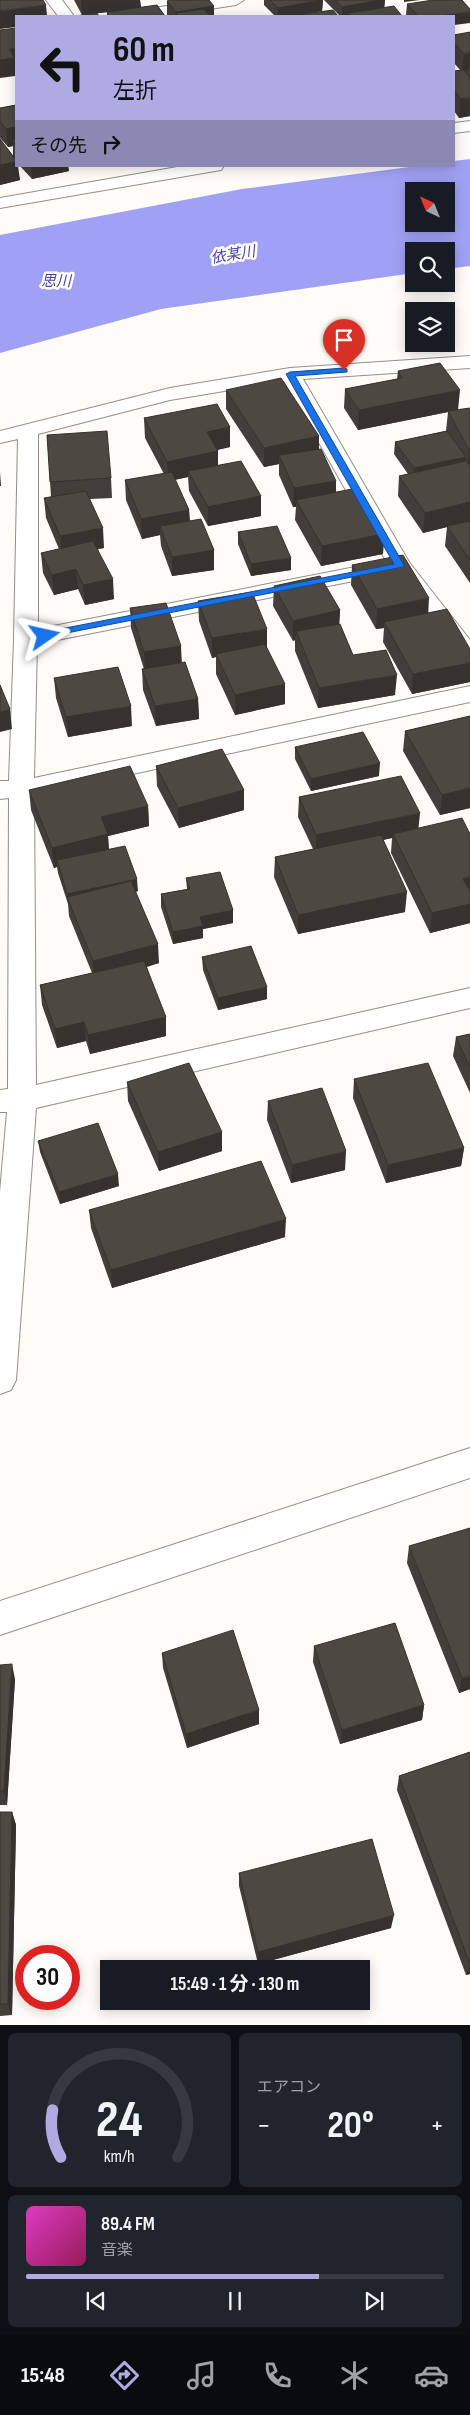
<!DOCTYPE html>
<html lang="ja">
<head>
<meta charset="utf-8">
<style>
  :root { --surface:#171b24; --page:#20242c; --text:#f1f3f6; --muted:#9ea1a6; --line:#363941; --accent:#aeabe2 }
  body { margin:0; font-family:"Sofia Sans Condensed","Noto Sans JP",sans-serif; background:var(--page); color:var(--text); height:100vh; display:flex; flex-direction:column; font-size:19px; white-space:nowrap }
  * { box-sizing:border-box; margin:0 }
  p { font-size:16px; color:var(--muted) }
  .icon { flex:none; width:28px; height:28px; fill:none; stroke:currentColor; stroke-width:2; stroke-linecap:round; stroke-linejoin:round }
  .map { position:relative; height:2025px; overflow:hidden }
  .side { display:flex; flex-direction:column; gap:8px; padding:8px; background:#0d0f14; flex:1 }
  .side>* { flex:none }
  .guide { position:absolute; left:15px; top:15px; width:440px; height:152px; border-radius:0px; box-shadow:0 2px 12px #0003; background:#aeabe2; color:#111; overflow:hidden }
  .needle { width:32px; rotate:317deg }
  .controls { position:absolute; left:405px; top:182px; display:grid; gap:10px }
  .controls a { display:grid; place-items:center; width:50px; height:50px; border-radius:0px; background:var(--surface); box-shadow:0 2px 12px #0003; font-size:25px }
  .speed { position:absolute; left:15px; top:1945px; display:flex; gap:10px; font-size:25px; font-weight:700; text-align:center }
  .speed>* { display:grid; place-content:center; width:65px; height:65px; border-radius:50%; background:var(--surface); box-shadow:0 2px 12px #0003; line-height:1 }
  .speed .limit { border:8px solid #d22; background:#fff; color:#111 }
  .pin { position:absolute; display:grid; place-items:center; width:42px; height:42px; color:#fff; margin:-51px -21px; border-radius:50% 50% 50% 0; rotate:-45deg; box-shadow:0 0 5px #0007 }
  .pin .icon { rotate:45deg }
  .me { position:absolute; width:55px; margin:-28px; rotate:79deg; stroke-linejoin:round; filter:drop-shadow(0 0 4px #0008) }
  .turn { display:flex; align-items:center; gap:18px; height:105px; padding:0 15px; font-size:22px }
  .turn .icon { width:65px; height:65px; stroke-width:2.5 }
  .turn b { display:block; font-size:35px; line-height:42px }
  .then { display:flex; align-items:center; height:48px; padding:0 15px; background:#0003; gap:10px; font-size:19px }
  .big { font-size:38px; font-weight:700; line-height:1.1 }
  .side .widget { flex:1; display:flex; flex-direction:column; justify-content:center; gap:8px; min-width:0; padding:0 18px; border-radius:8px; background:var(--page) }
  .side .dial { align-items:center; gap:0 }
  .dial svg { height:130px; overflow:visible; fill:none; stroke:var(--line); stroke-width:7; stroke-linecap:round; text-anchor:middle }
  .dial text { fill:var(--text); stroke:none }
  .song { display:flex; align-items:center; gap:15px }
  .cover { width:60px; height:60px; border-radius:8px; background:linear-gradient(135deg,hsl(310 70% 55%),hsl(330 70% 35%)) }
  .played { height:5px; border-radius:2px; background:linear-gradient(90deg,var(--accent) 70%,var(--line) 70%) }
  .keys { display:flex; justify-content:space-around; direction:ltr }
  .heat { display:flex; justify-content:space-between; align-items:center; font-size:28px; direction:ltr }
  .side .tiles { flex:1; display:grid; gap:8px; grid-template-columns:1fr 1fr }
  .widget:last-child { grid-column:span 2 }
  .trip { position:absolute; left:100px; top:1960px; width:270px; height:50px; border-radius:0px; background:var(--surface); box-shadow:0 2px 12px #0003; font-weight:700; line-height:50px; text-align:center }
  .menu { display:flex; height:80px; justify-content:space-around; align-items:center; background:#090b0e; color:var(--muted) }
  .menu .icon { width:35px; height:35px }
  .menu .selected { color:var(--accent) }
  .menu b { font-size:22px; color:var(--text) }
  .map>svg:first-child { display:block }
</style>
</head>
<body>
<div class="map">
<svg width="470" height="2025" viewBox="0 0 470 2025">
  <rect width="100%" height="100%" fill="#fffbf7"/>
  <path fill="#a0a1f4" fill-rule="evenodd" d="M470 159V266L446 269V251H414V273L161 309 0 353V235L242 189 417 166H454V161ZM414 191H446V224H414Z"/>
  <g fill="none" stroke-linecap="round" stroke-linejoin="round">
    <g stroke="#948e88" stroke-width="2">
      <path id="street" d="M46 0H62L74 16H58Z
        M206 0H244L236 5 163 16H126L128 13 134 11Z
        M470 121V131L454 133V123Z
        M183 166H224L221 170 215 171 0 208V198Z
        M470 356V368L303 379 409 562 470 640V664L462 661 394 573 37 644 34 778 470 686V702L34 795 36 1085 470 988V1008L36 1108 16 1380 11 1390 0 1394V1192L7 1112H0V1090L8 1089 9 798 0 799V781H9L14 639 18 439 0 443V431L170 388 290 368ZM284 381 386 561 38 629V434L170 400Z"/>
    </g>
    <g stroke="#948e88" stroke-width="2">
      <path id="secondary" d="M470 1448V1478L0 1635V1601Z"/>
    </g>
    <use href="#street" fill="#fff" fill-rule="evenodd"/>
    <use href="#secondary" fill="#fff" fill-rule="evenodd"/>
  </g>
  <path fill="#423e39" d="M74 0H140L141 7 165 16H107V12H108L82 15Z
    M264 0H323L322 11 309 13 338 16H275L264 5Z
    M324 0H385L384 8 402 16H340Z
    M167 1 214 6V16H167Z
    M407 4 454 16H407L406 15Z
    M470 32V116L459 118 454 111V71L460 70 454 63V35Z
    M16 105V166L20 180 0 185V139L13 156V146L8 147 0 138V108Z
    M20 166H68L69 171 32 179Z
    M398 371 458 410 470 408V583L445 546 447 527 423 533 398 496 399 476 408 474 394 454 395 442 446 431 448 412 358 430 344 408 345 389 397 379Z
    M226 390 319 436V449L336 492 384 534 383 554 321 566 295 520 296 507H293L279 475V464L264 467 226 409Z
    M144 418 230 427V447L217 450 218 451V465L261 496V516L208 526 189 491 188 477 175 480 189 510 190 521 214 550V570L172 576 161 546 160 535 142 539 126 500 125 480 164 474 145 438Z
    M47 435 111 478 112 498 90 499 104 548 98 549 114 599 85 605 78 589 54 595 43 573 41 553 59 549 46 518 44 498 51 497Z
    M238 532 291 570 251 576 238 544Z
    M352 565 428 613 470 649V682L412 694 383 642 384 628 376 629 351 585Z
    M274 586 340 610 339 624 353 655 395 695 318 708 295 651V640L293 641 273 606Z
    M198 601 267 648 285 704 235 715 216 674V657L212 658 199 621Z
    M130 608 181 646V662L198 699 199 719 156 726 143 690 142 669H144L131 628Z
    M54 678 132 726 68 737 56 698Z
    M470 716V808L440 815 403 751 405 731Z
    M295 747 379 776 311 791 295 759Z
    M156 766 244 790V810L179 828 157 786Z
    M29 790 148 806 149 826 108 836 109 850 138 891 136 892 159 963 147 967 166 1036 90 1054 86 1041 57 1048 42 1005 40 985 92 973 69 916 68 904 58 873 57 867 54 868 31 810Z
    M299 797 418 828 470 834V923L430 933 391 853 392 838 383 840 405 912 298 934 274 877 275 857 313 849 298 817Z
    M186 878 233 910V923L203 929V938L173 944 161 907V894L187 889Z
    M202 957 267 999 218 1010 203 970Z
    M470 1034V1093L453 1056 456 1037Z
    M354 1079 464 1148 461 1166 386 1183 353 1098Z
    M127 1082 222 1132V1151L159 1171 128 1101Z
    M268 1101 345 1170 291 1183 267 1120Z
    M38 1141 119 1186 60 1204 40 1152Z
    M89 1210 285 1237 112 1288 91 1228Z
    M409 1546 470 1689 459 1693 407 1563Z
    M314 1646 424 1705 422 1720 340 1744 313 1662Z
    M162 1653 259 1724 187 1748 163 1668Z
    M0 1665 15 1679 7 1805H0Z
    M470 1752V1974L466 1975 397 1790 399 1776Z
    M0 1812H12L16 1825 12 2015 0 2016Z
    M239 1873 391 1928 258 1964 239 1886Z"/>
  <path fill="#36322e" d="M81 0H140L141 8 82 15Z
    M323 0 322 11 294 16H278V8Z
    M380 0H385L384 10 349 13 348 16H342V7Z
    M404 0H420L404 2Z
    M46 5 47 16H16V27L0 29V11Z
    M214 6V16H178L176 14V12Z
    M470 12V23L454 25V16H445V15Z
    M16 48V67H15V76L0 78V60L10 49Z
    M470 53V68L469 67 468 71 462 72 464 54Z
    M470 98V116L459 118 460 99Z
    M16 127V145L12 140 13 146 8 147 6 129Z
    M16 162V166H18L20 180 0 185V165Z
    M31 166H68L69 171 32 179Z
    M460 390 458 410 358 430 359 410Z
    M230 427V447L207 452V432Z
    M319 436V455H279V464L264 467V448Z
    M469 450H470V469L467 470Z
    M218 451V471H188V477L168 481 167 462Z
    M466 457 465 469 413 481 414 468Z
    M0 472 1 486H0Z
    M336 481V501L296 500V507H293L294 488Z
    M261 496V516L208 526V507Z
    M470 502V522L447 526V527L423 533 425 513Z
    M189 510 190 530 160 526V535L142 539 141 519Z
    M103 528 104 548 62 556 60 536Z
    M384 534 383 554 321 566 322 546Z
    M214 550V570L172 576V557Z
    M291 558V570L251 576V564Z
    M76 569 78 589 54 595 52 575Z
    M113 579 114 599 85 605 83 585Z
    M429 598 428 618 384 622V628L376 629 377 609Z
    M340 610 339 630 296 631 295 640 293 641V621Z
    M267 629V649L216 654V657L212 658V638Z
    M181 646 182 666 145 672 144 652Z
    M470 663V682L412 694 413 674Z
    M397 675 395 695 318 708 319 688Z
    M285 684V704L235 715V695Z
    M198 699 199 719 156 726 155 706Z
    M131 706 132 726 68 737 66 717Z
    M10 709 12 729 0 732V712Z
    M380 763 379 776 311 791V779Z
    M470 788V808L440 815 442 795Z
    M244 790V810L179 828 178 808Z
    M148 806 149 826 108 836 109 854 57 860V867L54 868 52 848 101 817Z
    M420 813 418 833 393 834 392 838 316 854V835Z
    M470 875V896L463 879Z
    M137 879 138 891 71 906 68 899 67 894Z
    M407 892 405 912 298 934V915Z
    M470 904V923L430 933 432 913Z
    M233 910V923L203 929V938L173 944V932L200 917Z
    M158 944 159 963 95 980 93 961Z
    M267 987V999L218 1010V998Z
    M166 1017V1036L90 1054 88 1035Z
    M84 1022 86 1041 57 1048 55 1029Z
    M222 1132V1151L159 1171 158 1152Z
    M464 1148 461 1166 386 1183 388 1165Z
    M346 1151 345 1170 291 1183 292 1165Z
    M118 1174 119 1186 60 1204 59 1192Z
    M286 1219 285 1237 112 1288 111 1270Z
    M12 1664 15 1679 7 1805 4 1791Z
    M470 1676V1689L459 1693 462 1678Z
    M424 1705 422 1720 340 1744 342 1730Z
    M259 1710V1724L187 1748 186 1734Z
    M12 1812 16 1825 12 2015 8 2004Z
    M394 1915 391 1928 258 1964V1952Z
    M470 1964V1974L466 1975Z"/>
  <path fill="#4d4842" stroke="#36322e" d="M0 0H43L46 5 0 11Z
    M171 0H209L214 6 176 12 167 1Z
    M270 0H321L278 8Z
    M335 0H380L342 7Z
    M433 0H462L470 9V12L445 15 446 16H418L407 4Z
    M157 5 165 16H109L107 12Z
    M394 6 402 16H351L349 13Z
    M204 9 210 16H178L176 13Z
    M333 10 338 16H290Z
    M97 13 99 16H75Z
    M16 28V48L10 49 14 58 0 60V30Z
    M470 32V53L464 54 454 43V35Z
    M464 70 470 78V98L460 99 454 90V71Z
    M16 105V127L6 129 0 121V108Z
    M0 139 16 160V162L0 165Z
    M16 139V145L12 140Z
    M440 363 460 390 359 410 345 389 402 378 398 371Z
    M281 378 319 436 264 448 226 390Z
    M217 404 230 427 207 432 218 451 167 462 144 418Z
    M470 408V450H469L448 411Z
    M107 431 111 478 50 482 47 435Z
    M447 431 466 457 414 468 395 442Z
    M321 449 336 481 294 488 279 455Z
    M241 461 261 496 208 507 188 471Z
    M466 461 470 466V502L425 513 399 476Z
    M172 472 189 510 141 519 125 480Z
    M357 488 384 534 322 546 296 500Z
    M86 491 103 528 60 536 44 498Z
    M201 519 214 550 172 557 160 526Z
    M470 521V560L447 526Z
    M277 526 291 558 251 564 238 532Z
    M93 541 113 579 83 585 76 569 52 575 41 553Z
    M403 555 429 598 377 609 352 565Z
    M320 576 340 610 293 621 274 586Z
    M252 592 267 629 212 638 198 601Z
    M166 603 181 646 144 652 130 608Z
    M447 609 470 649V663L413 674 384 622Z
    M340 624 353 655 386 650 397 675 319 688 296 631Z
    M265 644 285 684 235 695 216 654Z
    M185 662 198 699 155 706 142 669Z
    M118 667 131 706 66 717 54 678Z
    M0 685 10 709 0 712Z
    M470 716V788L442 795 405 731Z
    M363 732 380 763 311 779 295 747Z
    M222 749 244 790 178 808 156 766Z
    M130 766 148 806 101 817 108 834 52 848 29 790Z
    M401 776 420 813 316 835 299 797Z
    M462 818 470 834V877L463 879 470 891V904L432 913 393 834Z
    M381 835 407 892 298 915 275 857Z
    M125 846 137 879 67 894 57 860Z
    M220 872 233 910 200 917 203 926 173 932 161 894 190 889 186 878Z
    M131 881 158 944 93 961 67 897Z
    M251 946 267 987 218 998 202 957Z
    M144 961 166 1017 88 1035 84 1022 55 1029 40 985Z
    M470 1034V1068L456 1037Z
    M189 1063 222 1132 158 1152 127 1082Z
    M428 1063 464 1148 388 1165 354 1079Z
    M322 1088 346 1151 292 1165 268 1101Z
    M98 1123 118 1174 59 1192 38 1141Z
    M261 1161 286 1219 111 1270 89 1210Z
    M470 1528V1676L462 1678 409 1546Z
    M395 1623 424 1705 342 1730 314 1646Z
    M233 1630 259 1710 186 1734 162 1653Z
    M12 1664 4 1791H0V1665Z
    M470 1752V1964L399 1776Z
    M0 1812H12L8 2004H0Z
    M372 1839 394 1915 258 1952 239 1873Z"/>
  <path fill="#1a73e8" stroke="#114b97" d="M344 368 347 369V372L295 376 404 565 403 567 41 638 40 636 45 632 394 564 286 374 290 372Z"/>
  <g text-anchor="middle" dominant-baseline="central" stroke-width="5" stroke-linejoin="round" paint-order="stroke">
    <g font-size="15" font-style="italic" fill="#4a42a2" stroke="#fff">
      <text transform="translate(233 255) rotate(-9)">依某川</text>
      <text x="56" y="281">思川</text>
    </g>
  </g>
</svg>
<div class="controls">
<a><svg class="needle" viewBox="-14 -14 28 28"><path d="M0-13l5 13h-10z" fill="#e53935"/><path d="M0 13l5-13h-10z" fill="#9ea1a6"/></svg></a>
<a><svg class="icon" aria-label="search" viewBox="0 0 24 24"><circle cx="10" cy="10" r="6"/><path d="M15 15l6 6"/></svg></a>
<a><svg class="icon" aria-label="layers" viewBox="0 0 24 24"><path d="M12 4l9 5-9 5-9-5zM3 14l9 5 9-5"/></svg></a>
</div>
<div class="speed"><div class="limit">30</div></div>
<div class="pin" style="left:344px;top:370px;background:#d93025"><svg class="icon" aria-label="arrive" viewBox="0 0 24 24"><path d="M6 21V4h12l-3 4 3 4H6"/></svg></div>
<svg class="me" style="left:45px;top:636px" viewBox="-20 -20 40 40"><path d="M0-17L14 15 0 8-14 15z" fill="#1a73e8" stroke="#fff" stroke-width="4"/></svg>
<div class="trip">15:49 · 1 分 · 130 m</div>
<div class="guide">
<div class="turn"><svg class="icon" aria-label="left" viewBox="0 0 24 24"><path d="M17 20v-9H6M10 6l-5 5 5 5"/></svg><div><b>60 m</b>左折</div></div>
<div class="then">その先<svg class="icon" aria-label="right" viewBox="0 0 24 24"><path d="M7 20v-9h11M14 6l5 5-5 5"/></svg></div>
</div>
</div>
<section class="side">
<div class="tiles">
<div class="widget dial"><svg viewBox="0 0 100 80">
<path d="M14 69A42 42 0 1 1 86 69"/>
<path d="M14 69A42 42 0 0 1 9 40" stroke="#aeabe2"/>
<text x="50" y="56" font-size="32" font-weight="700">24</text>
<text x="50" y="72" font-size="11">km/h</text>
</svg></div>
<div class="widget"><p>エアコン</p>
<div class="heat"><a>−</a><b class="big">20°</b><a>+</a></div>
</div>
<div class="widget">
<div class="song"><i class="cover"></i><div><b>89.4 FM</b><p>音楽</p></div></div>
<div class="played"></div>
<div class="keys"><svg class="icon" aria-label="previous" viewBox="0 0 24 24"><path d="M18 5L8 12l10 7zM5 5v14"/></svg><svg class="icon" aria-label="pause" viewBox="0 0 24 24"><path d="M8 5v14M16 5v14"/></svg><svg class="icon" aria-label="next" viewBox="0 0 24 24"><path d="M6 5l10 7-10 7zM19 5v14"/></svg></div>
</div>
</div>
</section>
<nav class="menu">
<b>15:48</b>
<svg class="icon selected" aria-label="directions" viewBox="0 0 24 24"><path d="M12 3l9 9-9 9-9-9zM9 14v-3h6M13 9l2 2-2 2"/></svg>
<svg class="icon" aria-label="music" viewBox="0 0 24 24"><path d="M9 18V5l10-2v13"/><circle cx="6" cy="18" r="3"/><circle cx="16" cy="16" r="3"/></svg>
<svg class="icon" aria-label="phone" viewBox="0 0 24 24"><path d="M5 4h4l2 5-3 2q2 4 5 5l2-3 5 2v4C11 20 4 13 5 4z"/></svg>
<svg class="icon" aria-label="climate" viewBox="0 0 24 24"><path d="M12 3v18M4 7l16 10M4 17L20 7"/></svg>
<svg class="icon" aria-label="car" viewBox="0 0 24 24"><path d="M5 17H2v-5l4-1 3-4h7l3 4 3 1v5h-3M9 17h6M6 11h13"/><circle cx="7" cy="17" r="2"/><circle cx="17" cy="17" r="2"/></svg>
</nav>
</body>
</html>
